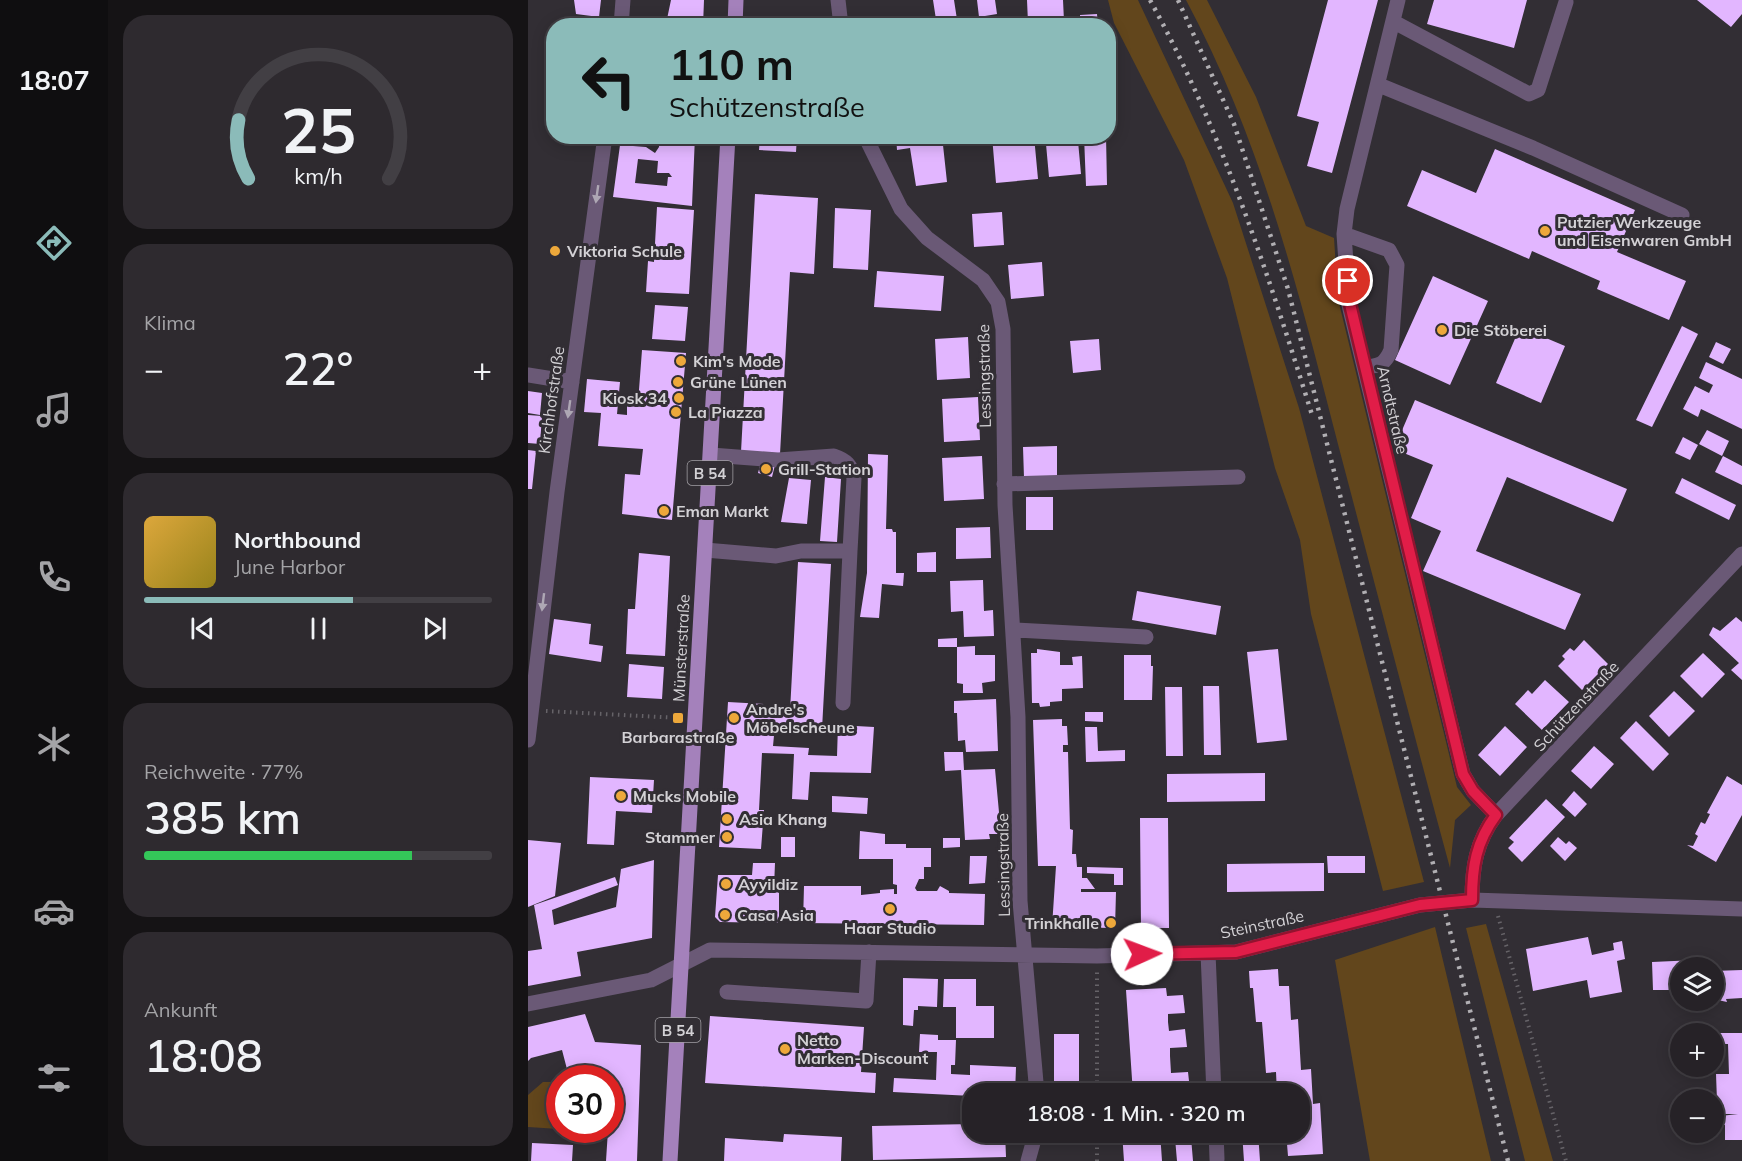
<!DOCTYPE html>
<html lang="de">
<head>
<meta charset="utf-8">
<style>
  :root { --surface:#262227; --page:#2e2a2f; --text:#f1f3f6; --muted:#a4a4a7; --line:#423f44; --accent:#8bbbb9 }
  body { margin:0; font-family:Mulish,sans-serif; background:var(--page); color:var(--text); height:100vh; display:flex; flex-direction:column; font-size:22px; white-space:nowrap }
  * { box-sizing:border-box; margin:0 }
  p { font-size:20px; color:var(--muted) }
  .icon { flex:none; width:33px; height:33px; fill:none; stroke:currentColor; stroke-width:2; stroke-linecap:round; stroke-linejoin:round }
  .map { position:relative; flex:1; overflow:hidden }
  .details { display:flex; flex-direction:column; gap:15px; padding:15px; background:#151315; width:420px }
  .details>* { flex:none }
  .top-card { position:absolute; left:18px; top:18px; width:570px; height:126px; border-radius:24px; box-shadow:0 3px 15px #0003,0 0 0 2px var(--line); background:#8bbbb9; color:#111; overflow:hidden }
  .fabs { position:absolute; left:1142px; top:957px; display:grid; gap:12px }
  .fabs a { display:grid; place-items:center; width:54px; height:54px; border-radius:50%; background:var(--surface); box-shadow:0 3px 15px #0003,0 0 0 2px var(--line); font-size:30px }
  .speed { position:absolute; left:18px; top:1065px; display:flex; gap:12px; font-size:30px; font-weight:700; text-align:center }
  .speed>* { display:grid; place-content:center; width:78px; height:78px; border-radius:50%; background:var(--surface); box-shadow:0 3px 15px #0003,0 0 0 2px var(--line); line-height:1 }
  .speed .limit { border:9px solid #d22; background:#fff; color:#111 }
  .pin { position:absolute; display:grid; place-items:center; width:51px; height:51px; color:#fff; margin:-26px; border:3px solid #fff; border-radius:50%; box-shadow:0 2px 6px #0007 }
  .me { position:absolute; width:66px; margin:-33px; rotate:88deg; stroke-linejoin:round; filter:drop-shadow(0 0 4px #0008) }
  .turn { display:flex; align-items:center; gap:21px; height:126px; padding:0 24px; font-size:27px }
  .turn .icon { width:78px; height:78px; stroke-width:2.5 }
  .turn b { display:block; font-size:42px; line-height:51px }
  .big { font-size:45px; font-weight:600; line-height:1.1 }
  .details .widget { flex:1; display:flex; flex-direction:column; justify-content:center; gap:9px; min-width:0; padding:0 21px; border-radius:24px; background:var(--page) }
  .details .dial { align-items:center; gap:0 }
  .dial svg { height:156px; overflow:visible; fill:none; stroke:var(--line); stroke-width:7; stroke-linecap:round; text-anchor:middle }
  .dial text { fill:var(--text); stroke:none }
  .song { display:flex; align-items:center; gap:18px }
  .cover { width:72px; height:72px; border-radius:9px; background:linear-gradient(135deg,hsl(40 70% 55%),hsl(50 70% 35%)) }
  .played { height:6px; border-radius:3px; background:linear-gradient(90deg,var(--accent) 60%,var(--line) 60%) }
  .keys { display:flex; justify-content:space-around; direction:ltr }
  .heat { display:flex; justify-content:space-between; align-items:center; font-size:33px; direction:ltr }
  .charge { height:9px; border-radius:4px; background:linear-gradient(90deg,#34c759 77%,var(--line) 0) }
  .trip { position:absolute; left:434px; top:1083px; width:348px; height:60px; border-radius:24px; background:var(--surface); box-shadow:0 3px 15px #0003,0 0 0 2px var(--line); font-weight:600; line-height:60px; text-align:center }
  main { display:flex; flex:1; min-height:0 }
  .tabs { display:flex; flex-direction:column; width:108px; justify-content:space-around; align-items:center; background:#0f0e10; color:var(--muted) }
  .tabs .icon { width:42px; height:42px }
  .tabs .selected { color:var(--accent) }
  .tabs b { font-size:27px; color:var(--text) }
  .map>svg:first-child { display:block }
</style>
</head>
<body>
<main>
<nav class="tabs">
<b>18:07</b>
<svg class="icon selected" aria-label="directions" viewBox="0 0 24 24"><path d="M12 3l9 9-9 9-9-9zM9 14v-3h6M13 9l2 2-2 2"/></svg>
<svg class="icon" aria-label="music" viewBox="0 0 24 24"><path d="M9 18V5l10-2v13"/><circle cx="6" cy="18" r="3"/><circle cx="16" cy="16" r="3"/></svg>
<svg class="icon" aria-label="phone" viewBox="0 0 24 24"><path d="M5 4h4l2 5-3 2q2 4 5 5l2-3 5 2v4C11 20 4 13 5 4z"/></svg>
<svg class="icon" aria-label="climate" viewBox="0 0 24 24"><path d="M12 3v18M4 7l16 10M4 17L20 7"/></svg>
<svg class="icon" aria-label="car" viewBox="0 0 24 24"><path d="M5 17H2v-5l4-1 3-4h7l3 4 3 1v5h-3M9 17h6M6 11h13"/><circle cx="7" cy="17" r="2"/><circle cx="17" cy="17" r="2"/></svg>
<svg class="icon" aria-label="filters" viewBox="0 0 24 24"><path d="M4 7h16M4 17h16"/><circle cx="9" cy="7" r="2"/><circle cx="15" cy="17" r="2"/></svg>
</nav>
<section class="details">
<div class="widget dial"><svg viewBox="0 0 100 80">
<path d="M14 69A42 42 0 1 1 86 69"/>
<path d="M14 69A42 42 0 0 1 9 39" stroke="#8bbbb9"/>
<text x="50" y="56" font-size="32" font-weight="700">25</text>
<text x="50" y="72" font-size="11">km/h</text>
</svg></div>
<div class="widget"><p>Klima</p>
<div class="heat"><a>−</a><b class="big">22°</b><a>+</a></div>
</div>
<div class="widget">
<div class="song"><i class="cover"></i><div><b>Northbound</b><p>June Harbor</p></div></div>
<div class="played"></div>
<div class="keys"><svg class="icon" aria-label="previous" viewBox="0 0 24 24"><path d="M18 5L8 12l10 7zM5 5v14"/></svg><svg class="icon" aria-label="pause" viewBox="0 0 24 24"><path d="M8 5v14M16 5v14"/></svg><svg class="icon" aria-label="next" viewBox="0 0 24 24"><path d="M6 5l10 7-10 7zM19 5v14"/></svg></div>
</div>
<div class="widget"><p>Reichweite · 77%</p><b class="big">385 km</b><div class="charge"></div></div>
<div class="widget"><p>Ankunft</p><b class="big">18:08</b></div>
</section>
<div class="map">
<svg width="1214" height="1161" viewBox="0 0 1214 1161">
  <rect width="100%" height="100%" fill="#322e34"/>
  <path fill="#62461c" d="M580 0H610L705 203 771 408 896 882 855 891 783 614 772 540 747 468 699 278 656 160 586 23Z
    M658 0H679L728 97 778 226 806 238 810 299 929 787 943 805 927 820 922 868C884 728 848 588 811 448 771 293 734 142 658 0Z
    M958 924 1025 1161H997L938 928Z
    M907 927 963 1161H842L807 960Z
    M15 1082H31V1129L0 1127V1095Z"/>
  <path fill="#e2b6ff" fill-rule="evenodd" d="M46 0H73L71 17 48 14Z
    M143 0H176L175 26H141L142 19H139Z
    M405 0H426L430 26H409Z
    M449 0H467L469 14 451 17Z
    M499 0H535L536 21 500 23Z
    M800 0H850L804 173 779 166 791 122 769 116Z
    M906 0H999L986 48 899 24Z
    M1169 0H1214V14L1203 27Z
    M569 14 570 26H552V15Z
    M24 37H26V61L16 57 19 47 23 48Z
    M93 136H111V143L92 142Z
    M132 136H167L164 206 85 197 92 145 118 147 127 153 131 147ZM110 159 130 161 129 173H141L144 177H140L139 186 107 183Z
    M232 136H269L268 152 231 150Z
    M368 136H402L403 146 415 145 419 182 388 186 382 148 369 150Z
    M464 136H506L510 179 468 183Z
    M556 136H578L579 185 558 186Z
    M550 141 553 174 521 177 518 144Z
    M967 149 1107 210 1089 252 1158 281 1141 320 1069 289 1072 281 1004 251 1001 259 879 206 894 170 948 193Z
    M227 194 290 198 286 274 262 272 252 454 213 452Z
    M129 207 166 210 161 294 118 292 120 261 126 262Z
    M307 208 343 210 340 270 305 268Z
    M474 212 476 245 446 247 444 214Z
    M514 262 516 296 483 299 480 265Z
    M349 271 416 276 413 311 346 307Z
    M905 276 960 301 922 385 867 360Z
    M127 305 160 307 157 341 124 339Z
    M1154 326 1170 334 1124 427 1108 420Z
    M992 327 1037 346 1013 403 968 383Z
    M440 337 442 378 409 380 407 339Z
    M571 339 573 370 545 373 542 341Z
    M1188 342 1203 349 1195 364 1181 357Z
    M114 350 158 353 144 520 94 514 97 474 112 475 115 449 70 446 73 413 56 412 59 379 92 382 89 414 99 415V402L110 403Z
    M1178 362 1214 379V429L1173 409 1170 417 1155 409 1167 386 1181 393 1185 385 1171 378Z
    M0 391 14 393 12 415 0 413Z
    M450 397 452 440 416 442 414 399Z
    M887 400 1099 489 1085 522 979 477 948 551 1053 594 1037 630 895 571 913 531 883 518 905 465 866 449Z
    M0 415 14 416 12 444 0 443Z
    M1179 430 1201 441 1194 456 1171 444Z
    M1155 437 1170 445 1162 460 1147 453Z
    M529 446V477L496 478 495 447Z
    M0 450 8 451 4 489H0Z
    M340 454 360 455 358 529H364L365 532H368V573H376L375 586 354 584 351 618 332 617 339 573Z
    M454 456 456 499 416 501 414 458Z
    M1195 456 1214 466V485L1187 472Z
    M233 462 247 465 244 477 230 473Z
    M297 477 313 479 309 542 292 541Z
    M261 478 283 480 279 524 253 522Z
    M1154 478 1208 505 1201 520 1147 493Z
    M498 497H525V530H498Z
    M462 527 463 558 428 559V528Z
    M408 552V572H389V553Z
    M111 553 142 556 137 656 98 654 100 609H107Z
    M270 562 303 564 294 729 247 725 245 746 281 748 280 755 309 756 310 725 346 727 343 773 282 772 280 800 264 799 266 754 234 753 231 810H236L233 849 191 847 200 702 236 704V710L262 711Z
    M455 580 456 611 465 610 466 636 436 637 435 611 423 612 422 581Z
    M609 591 693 606 688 635 604 620Z
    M1208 617 1214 622V680L1203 670 1211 663 1181 635 1185 627 1192 631Z
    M26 619 63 624 61 644 75 646 73 662 21 654Z
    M429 638V647H410V639Z
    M1056 640 1080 664 1054 690 1030 666 1037 659 1034 656 1042 648 1046 651Z
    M447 646V655H467V681L454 683 455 693H435V684L429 683V647Z
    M509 649 532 652V665H545L544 657 554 656 555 688 534 689V701L522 702V706L512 707 511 703H504L503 653H509Z
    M750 649 759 740 729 743 719 652Z
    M1175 653 1197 674 1174 698 1152 676Z
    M596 655H623V666H625L624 700H596Z
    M101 664 136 667 134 699 99 697Z
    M1017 680 1041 702 1014 730 987 704 1000 690 1004 694Z
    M675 686H691L693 755H676Z
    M637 687H654L655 756H638Z
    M1146 691 1167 711 1141 737 1121 716Z
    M468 699 470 751 438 752 437 740 430 741 429 713H426V701Z
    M557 712H575V722L557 721Z
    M534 719V726H539L540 745H535V752H540L542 829 545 830 544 854H548L549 867H554V878H559L567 889H553V892H588L587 928 524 927 528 866H510L505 720Z
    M1108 721 1141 754 1125 771 1092 738Z
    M977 726 999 747 972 776 950 755Z
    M557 727H569L570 751 597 750V761L558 762Z
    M1066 746 1086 764 1063 789 1043 771Z
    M416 752H435L436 770 467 769 473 834H461L462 839 437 840 433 770 417 771Z
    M737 773V801L639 802V774Z
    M1199 776 1214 785V815L1188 862 1159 845 1165 846 1170 836 1167 834 1173 822 1177 824 1182 814 1179 813Z
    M62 777 126 780 124 813 88 811 86 845 59 844Z
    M1046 791 1059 804 1047 817 1034 805Z
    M304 796 340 798 339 814 304 812Z
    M1018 799 1037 817 994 862 980 848 986 842 981 838Z
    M612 818H640L641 928H613Z
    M332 831 357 834V844H378V848H403V867H396V879H391L387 888 389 891H409L412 886 421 891V893L457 894 456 925 275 923 276 886H333V895L352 893V890L366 889V894H369V885L365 884V859H331Z
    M253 837H267V857H253Z
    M1030 837 1038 844 1041 841 1049 848 1037 861 1022 846Z
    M415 838H432V847L415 848Z
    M0 840 33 843 27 896 0 907Z
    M442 856H459L457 883 441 884Z
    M799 856H837V873H800Z
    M126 860 124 938 49 952 53 976 0 986V951L14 949 6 905 87 877 90 885 24 910 26 925 88 907 93 869Z
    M225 863H247L246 888H251V923L192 922 187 917 190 875H224Z
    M796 863V891L699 892V864Z
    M559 867 595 868V885H586V874L559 873Z
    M1060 937 1064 955 1086 950 1085 943 1094 941 1097 959 1089 961 1094 992 1062 998 1059 980 1005 991 998 949Z
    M1168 960 1169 968H1152V989H1149V993H1142V990H1125L1124 962Z
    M750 969 751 986H761L763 1020 770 1019 773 1070 783 1069 785 1104 792 1103 795 1154 760 1156 758 1132H771V1094H749L748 1072 738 1073 734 1022H728L725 988H722L721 971Z
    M1214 970V998L1198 999 1199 1002 1185 999V971Z
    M375 978 410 979 409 1007 390 1006V1010H386L385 1026 375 1025Z
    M416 979H448V1006H466V1038H428V1007H415Z
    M638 988 639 996 655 995 657 1013 640 1014V1022L641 1031 657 1029 659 1047 642 1048V1056L643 1073 660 1072 661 1081 644 1082 645 1094H605L598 990Z
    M57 1014 67 1042 113 1045 109 1161H78L80 1130H82L84 1075 40 1073 34 1050 3 1058 0 1061V1027Z
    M182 1016 336 1027 333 1072 348 1073 347 1093 177 1083Z
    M1185 1033H1214V1140H1197V1125H1192V1116L1210 1114H1185V1101H1189L1188 1074H1201L1200 1044H1185Z
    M392 1034 410 1035V1040H428L427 1065H423V1074L442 1075V1065L488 1067 487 1094H444V1096L365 1092 366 1078 408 1080 409 1052H391Z
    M526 1034H551V1094H526Z
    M712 1082 713 1091 696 1092V1084Z
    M444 1124V1132H477L478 1157 345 1160 344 1126Z
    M594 1132H632L634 1161H596Z
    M714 1132H730L732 1161H716Z
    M256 1134 314 1137 313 1161H196L197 1138 255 1142Z
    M663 1137 665 1161H649L647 1138Z
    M4 1143 45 1145 44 1161H3Z"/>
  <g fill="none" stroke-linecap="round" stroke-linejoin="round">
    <path stroke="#666368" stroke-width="4" stroke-dasharray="1.5 4.5" stroke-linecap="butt" d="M18 711 152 718
      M970 916 1038 1161
      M569 1094V972
      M569 1161V1132"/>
    <path stroke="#6a5976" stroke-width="15" d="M310 0 313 26
      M870 0 819 209 816 234 821 305 935 774 945 791 968 815
      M866 22 1001 94 1010 90 1038 2
      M93 26 95 0
      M851 85 1005 148 1154 215
      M337 136 373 209 399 238 455 280 470 302 475 329 477 505 490 717 492 901 509 1094
      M816 234 861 250 869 265 863 350C857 364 852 366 837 367
      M0 375 44 382
      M183 455 250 460 306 456C318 460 323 465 326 478L322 551
      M476 484 710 477
      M177 550 248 556 273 551H322L315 703
      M486 630 618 637
      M0 740 29 492 77 136
      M944 900C944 867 948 842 968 815L1214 554
      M680 953 686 1094
      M199 992 338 1001 341 952
      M0 1004 123 980 182 950 569 956 708 952 892 905 944 900 1214 909
      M688 1132 689 1159
      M500 1161 508 1132"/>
    <path stroke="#a481bb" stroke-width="15" d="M207 26 208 0
      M142 1161 200 136"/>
    <path stroke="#b1afb3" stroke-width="4.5" stroke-dasharray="3 6" stroke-linecap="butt" d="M622 0C695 133 740 274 785 418
      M650 0 706 124 760 289 980 1161"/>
  </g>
  <defs><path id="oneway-solid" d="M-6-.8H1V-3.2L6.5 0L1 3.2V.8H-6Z" transform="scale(1.5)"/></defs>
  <g fill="#aea7b4">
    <use href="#oneway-solid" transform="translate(69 194) rotate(98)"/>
    <use href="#oneway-solid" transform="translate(41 409) rotate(98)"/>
    <use href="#oneway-solid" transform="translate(15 602) rotate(97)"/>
  </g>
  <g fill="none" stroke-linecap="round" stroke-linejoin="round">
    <g stroke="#92132f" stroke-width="15">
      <path id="route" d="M614 954 708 952 892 905 944 900C944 867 948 842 968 815L945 791 935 774 822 304 820 281"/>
    </g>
    <use href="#route" stroke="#e11d48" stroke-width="10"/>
  </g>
  <g fill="#eda83b" stroke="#322e34" stroke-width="2">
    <circle cx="1017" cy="231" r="6"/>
    <circle cx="27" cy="251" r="6"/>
    <circle cx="914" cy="330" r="6"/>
    <circle cx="153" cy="361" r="6"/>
    <circle cx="150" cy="382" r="6"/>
    <circle cx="151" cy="398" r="6"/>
    <circle cx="148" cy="412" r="6"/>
    <circle cx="238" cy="469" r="6"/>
    <circle cx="136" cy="511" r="6"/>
    <rect x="144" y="712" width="12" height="12" rx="3"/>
    <circle cx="206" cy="718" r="6"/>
    <circle cx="93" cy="796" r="6"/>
    <circle cx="199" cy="819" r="6"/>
    <circle cx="199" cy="837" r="6"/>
    <circle cx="198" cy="884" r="6"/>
    <circle cx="362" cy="909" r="6"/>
    <circle cx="197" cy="915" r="6"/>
    <circle cx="583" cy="923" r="6"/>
    <circle cx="257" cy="1049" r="6"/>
  </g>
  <g text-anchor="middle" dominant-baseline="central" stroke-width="6" stroke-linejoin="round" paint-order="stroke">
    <g fill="#322e34" stroke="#a3a0a5" stroke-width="1.5">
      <rect x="159.5" y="461" width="45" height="24" rx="4.5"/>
      <rect x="127.5" y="1018" width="45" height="24" rx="4.5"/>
    </g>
    <g font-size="15" font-weight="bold" fill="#d3d1d5">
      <text x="182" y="473">B 54</text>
      <text x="150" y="1030">B 54</text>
    </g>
    <g font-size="16" font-weight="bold" fill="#d3d1d5" stroke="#322e34" text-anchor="start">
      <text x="1029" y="222">Putzier Werkzeuge<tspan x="1029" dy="18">und Eisenwaren GmbH</tspan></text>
      <text x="39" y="251">Viktoria Schule</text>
      <text x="926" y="330">Die Stöberei</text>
      <text x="165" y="361">Kim's Mode</text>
      <text x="162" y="382">Grüne Lünen</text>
      <text x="139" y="398" text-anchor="end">Kiosk 34</text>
      <text x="160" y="412">La Piazza</text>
      <text x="250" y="469">Grill-Station</text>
      <text x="148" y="511">Eman Markt</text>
      <text x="218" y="709">Andre's<tspan x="218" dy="18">Möbelscheune</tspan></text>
      <text x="150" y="737" text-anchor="middle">Barbarastraße</text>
      <text x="105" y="796">Mucks Mobile</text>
      <text x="211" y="819">Asia Khang</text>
      <text x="187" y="837" text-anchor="end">Stammer</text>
      <text x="210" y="884">Ayyildiz</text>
      <text x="209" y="915">Casa Asia</text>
      <text x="571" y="923" text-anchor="end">Trinkhalle</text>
      <text x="362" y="928" text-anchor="middle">Haar Studio</text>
      <text x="269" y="1040">Netto<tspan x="269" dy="18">Marken-Discount</tspan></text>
    </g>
    <g font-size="16" fill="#d3d1d5" stroke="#322e34">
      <text transform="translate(456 376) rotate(-91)">Lessingstraße</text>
      <text transform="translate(23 400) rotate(-82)">Kirchhofstraße</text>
      <text transform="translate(865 410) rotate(77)">Arndtstraße</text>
      <text transform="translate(153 648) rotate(-87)">Münsterstraße</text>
      <text transform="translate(1048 706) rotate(-47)">Schützenstraße</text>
      <text transform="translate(475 865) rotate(-91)">Lessingstraße</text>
      <text transform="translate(734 924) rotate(-12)">Steinstraße</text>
    </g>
  </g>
</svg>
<div class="fabs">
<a><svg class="icon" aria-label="layers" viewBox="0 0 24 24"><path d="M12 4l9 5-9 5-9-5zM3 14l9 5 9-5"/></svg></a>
<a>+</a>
<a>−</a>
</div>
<div class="speed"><div class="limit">30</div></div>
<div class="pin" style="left:820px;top:281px;background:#d93025"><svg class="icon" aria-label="arrive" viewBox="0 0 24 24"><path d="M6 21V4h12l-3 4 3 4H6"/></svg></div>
<svg class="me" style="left:614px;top:954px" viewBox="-20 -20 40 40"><circle r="19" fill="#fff"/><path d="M0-13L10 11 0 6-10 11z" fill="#e11d48"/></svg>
<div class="trip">18:08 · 1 Min. · 320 m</div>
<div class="top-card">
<div class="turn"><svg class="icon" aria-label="left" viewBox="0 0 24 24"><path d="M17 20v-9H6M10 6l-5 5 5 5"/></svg><div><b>110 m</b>Schützenstraße</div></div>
</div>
</div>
</main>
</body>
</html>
